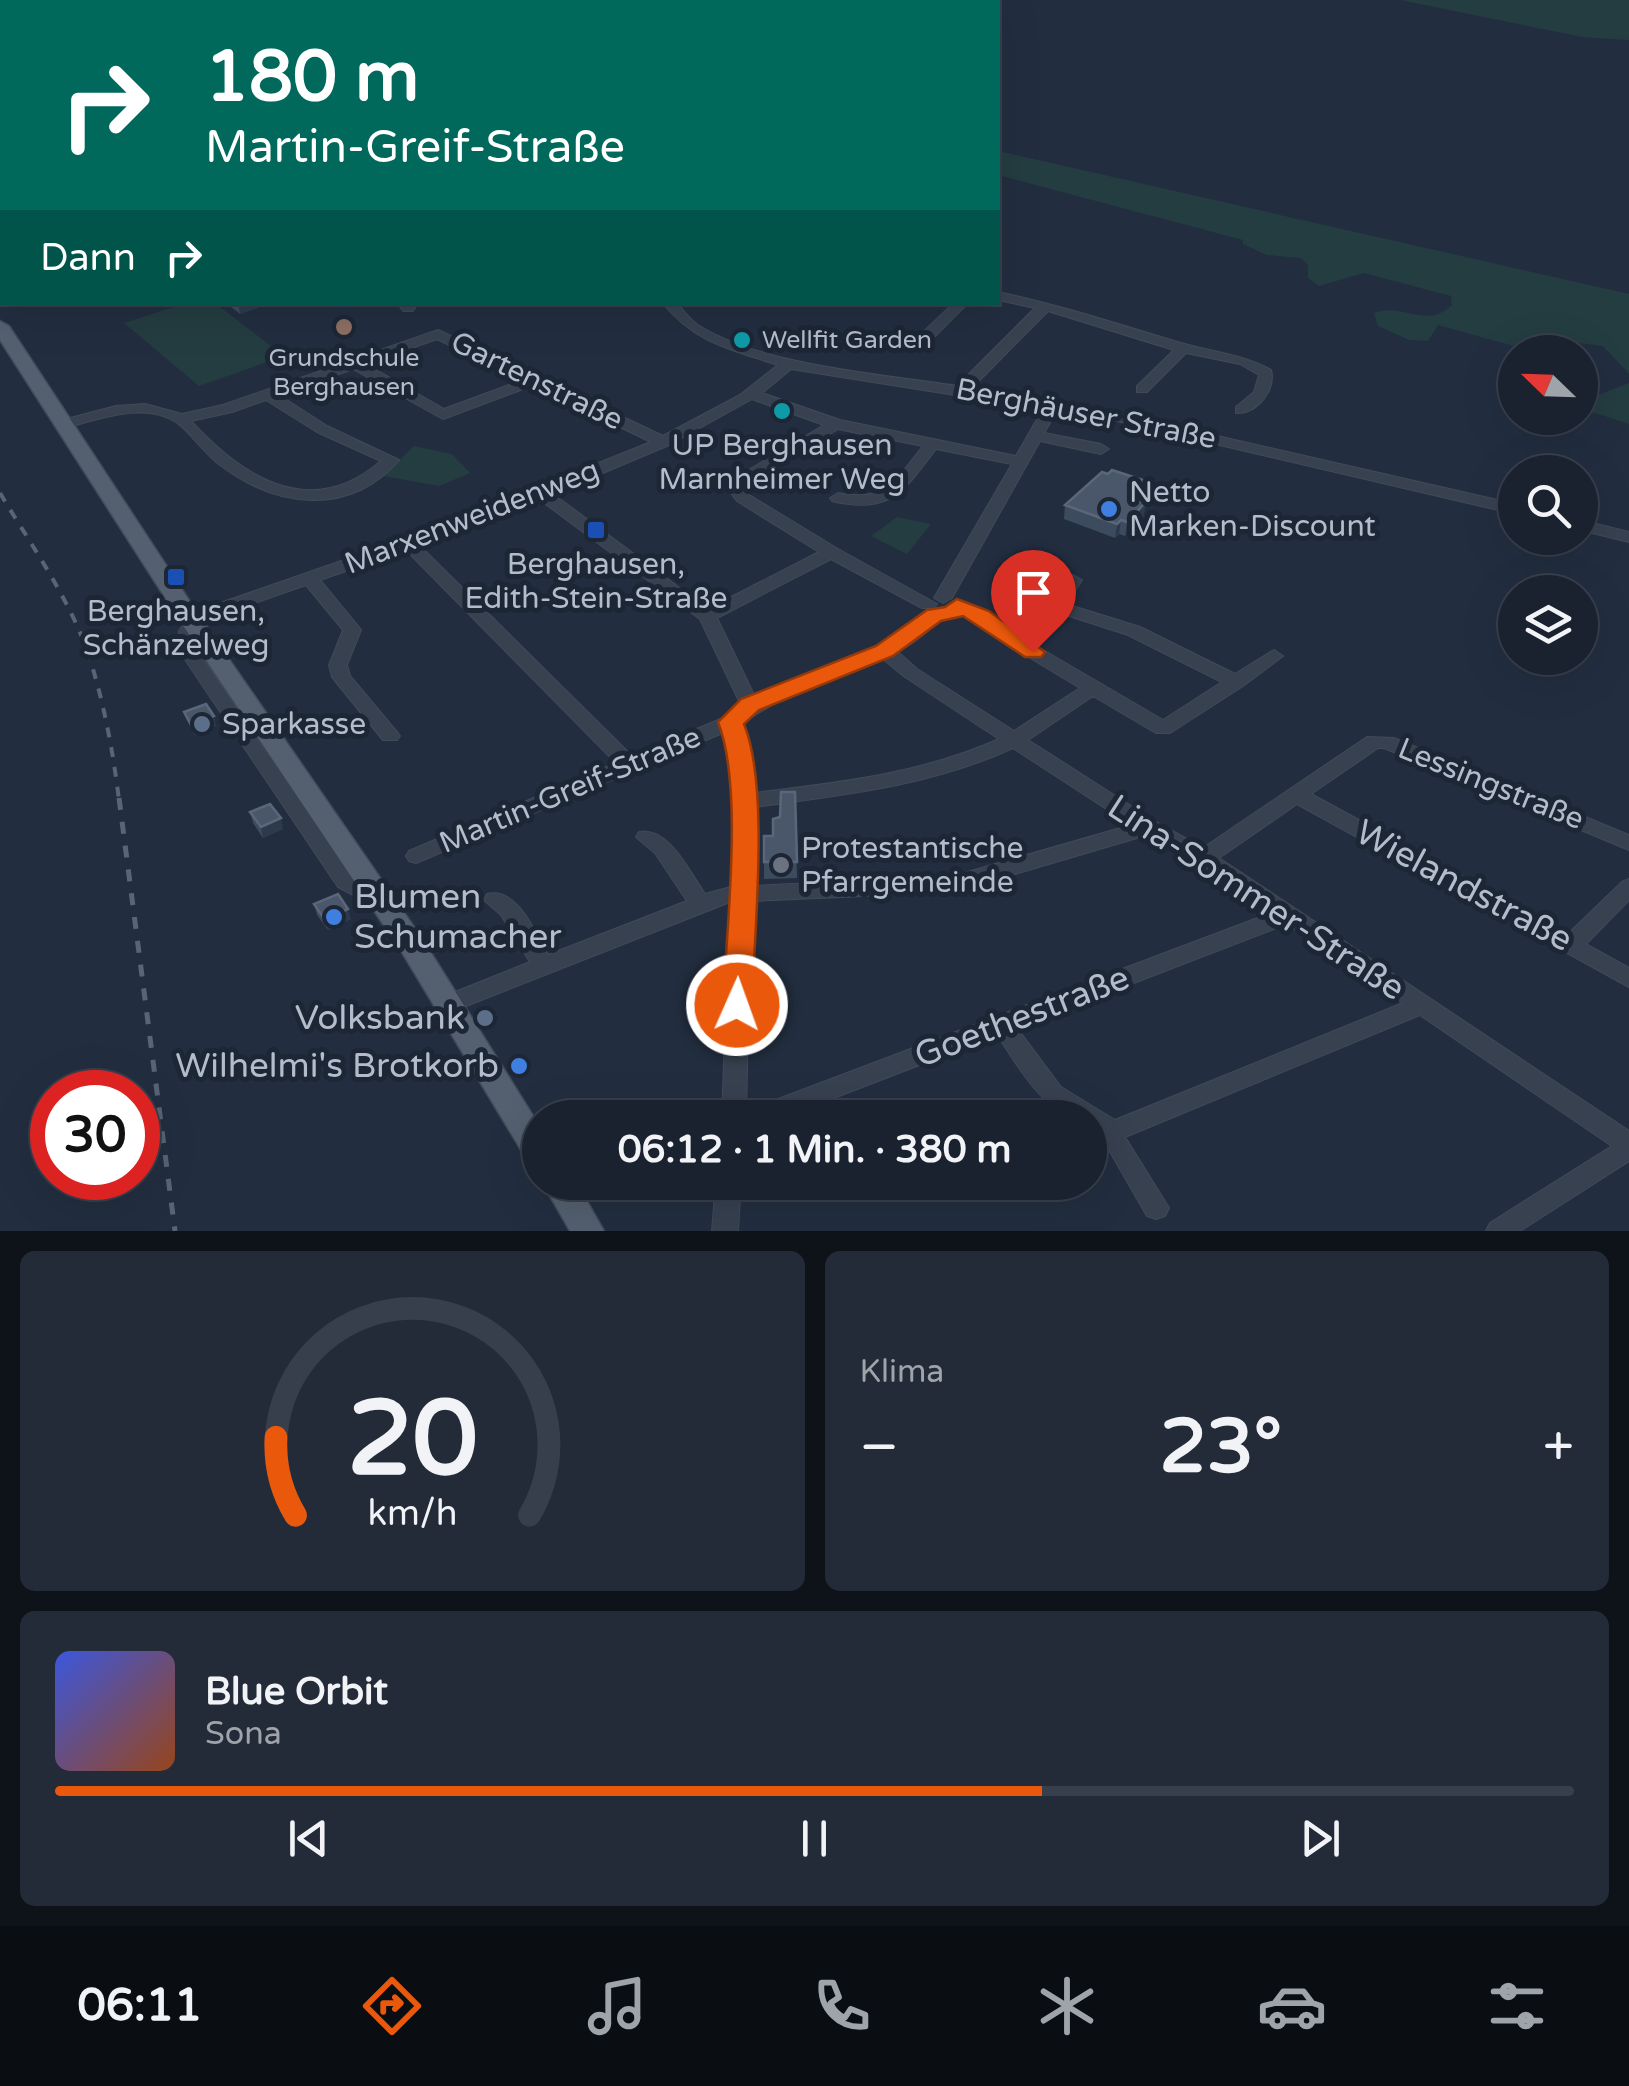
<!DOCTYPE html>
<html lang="de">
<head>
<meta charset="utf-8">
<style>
  :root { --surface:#1a2230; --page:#232a38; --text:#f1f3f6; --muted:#9fa4ab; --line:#383f4c; --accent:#ea580c }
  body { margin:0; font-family:"Varela Round",sans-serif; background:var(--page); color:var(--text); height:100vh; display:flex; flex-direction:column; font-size:38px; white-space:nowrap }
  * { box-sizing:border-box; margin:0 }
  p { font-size:32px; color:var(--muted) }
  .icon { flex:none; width:55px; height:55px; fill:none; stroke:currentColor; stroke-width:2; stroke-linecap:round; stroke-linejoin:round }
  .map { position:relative; height:1231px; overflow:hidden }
  .drawer { display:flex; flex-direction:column; gap:20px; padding:20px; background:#0e131a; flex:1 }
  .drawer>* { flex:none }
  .top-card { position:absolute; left:0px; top:0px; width:1000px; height:305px; box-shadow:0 10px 40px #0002,0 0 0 2px var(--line); background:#00695c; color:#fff; overflow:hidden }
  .needle { width:65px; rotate:293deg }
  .tools { position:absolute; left:1498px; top:335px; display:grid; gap:20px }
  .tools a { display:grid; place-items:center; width:100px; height:100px; border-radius:50%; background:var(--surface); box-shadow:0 10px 40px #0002,0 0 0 2px var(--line); font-size:50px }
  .speed { position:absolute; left:30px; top:1070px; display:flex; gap:20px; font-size:50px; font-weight:700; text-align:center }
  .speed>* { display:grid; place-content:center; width:130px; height:130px; border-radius:50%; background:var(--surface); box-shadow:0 10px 40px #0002,0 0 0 2px var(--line); line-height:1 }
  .speed .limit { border:15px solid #d22; background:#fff; color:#111 }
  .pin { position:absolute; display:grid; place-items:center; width:85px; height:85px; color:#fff; margin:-102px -42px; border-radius:50% 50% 50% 0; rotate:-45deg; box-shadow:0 0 10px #0007 }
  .pin .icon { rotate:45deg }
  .me { position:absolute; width:110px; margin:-55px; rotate:2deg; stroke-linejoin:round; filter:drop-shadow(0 0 8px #0008) }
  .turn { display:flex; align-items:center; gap:35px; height:210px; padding:0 40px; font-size:45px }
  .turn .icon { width:130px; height:130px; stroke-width:2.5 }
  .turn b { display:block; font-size:70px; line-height:85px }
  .then { display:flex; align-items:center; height:95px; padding:0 40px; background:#0003; gap:20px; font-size:38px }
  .big { font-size:75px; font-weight:700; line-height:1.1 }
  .drawer .widget { flex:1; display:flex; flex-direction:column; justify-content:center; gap:15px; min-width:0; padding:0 35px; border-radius:15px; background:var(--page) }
  .drawer .dial { align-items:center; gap:0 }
  .dial svg { height:260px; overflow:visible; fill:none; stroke:var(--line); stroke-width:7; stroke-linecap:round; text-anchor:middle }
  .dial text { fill:var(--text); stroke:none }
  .song { display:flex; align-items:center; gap:30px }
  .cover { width:120px; height:120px; border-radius:15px; background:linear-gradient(135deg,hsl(230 70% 55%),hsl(20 70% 35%)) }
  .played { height:10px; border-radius:5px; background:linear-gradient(90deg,var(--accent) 65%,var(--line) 65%) }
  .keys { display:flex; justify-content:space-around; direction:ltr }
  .heat { display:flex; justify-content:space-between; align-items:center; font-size:55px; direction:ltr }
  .drawer .tiles { flex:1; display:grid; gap:20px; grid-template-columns:1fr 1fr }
  .widget:last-child { grid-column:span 2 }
  .trip { position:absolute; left:522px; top:1100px; width:585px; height:100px; border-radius:50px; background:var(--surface); box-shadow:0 10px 40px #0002,0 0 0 2px var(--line); font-weight:700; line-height:100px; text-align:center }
  .tabs { display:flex; height:160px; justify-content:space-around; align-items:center; background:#0a0e13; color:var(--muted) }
  .tabs .icon { width:70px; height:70px }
  .tabs .selected { color:var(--accent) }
  .tabs b { font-size:45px; color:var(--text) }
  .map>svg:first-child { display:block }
</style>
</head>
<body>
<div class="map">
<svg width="1629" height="1231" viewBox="0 0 1629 1231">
  <rect width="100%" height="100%" fill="#222e40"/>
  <path fill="#243d41" d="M1400 0H1629V40L1582 37Z
    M998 151 1629 294V374L1603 346 1571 342 1560 352H1535L1438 325 1428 341 1409 340 1378 326 1374 313C1403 302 1426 330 1452 305L1451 296 1364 273 1319 286 1308 278V265L1301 258 1267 255 1243 244V240L998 175Z
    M186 303H215L284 356 199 386 124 323Z
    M1629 383V424L1580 408V402Z
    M414 446 452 454 470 473 439 486 383 476Z
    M897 517 931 524 907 554 871 536Z"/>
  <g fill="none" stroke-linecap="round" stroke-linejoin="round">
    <g stroke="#404a59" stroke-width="2">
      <path id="minor" d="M2 21V27L0 28V22Z
        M0 48H2V54H0Z
        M0 109H2V116H0Z
        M2 203V211L0 212V204Z
        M998 292C1060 305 1120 325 1181 343 1212 352 1242 354 1271 370 1276 390 1257 414 1236 413V407L1254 392 1259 375 1240 364 1186 353 1147 392H1137V386L1174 350 1048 311 971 389 1104 410 1515 504V514L1104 418 1057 411 1044 433 1101 444 1109 449 1101 454 1040 441 952 598 943 603 934 598 1012 464 936 449C904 491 890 515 832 501L830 498 838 493C886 503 896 480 923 446L838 429 749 483 744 489 749 495 838 549 937 604 934 608H922L831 559 717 618 755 697C796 677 842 666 882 646 901 636 920 615 935 610L944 615C930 631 915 642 898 652L917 669 1014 731 1080 688 1027 656 975 619 951 610 948 606 957 601 987 611 1026 638 1067 576 1073 575 1082 580 1066 604 1140 627 1235 674 1274 650 1283 656 1243 686 1170 733H1156L1093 696 1028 740 1156 822 1203 848 1367 737 1394 738 1629 835V850L1384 748H1378L1311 794 1568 934 1622 882 1629 879V900L1586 944 1629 968V987L1297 804 1219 858 1629 1131V1161L1520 1231H1486L1490 1223 1612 1146 1420 1015 1125 1137 1169 1208 1165 1216 1156 1219 1147 1216 1101 1136 1090 1129V1118C1044 1118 1021 1069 997 1035L782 1118H722L730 902 456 1010 448 1013 440 1010 437 1004 440 998 530 962 501 915 484 900 487 894C518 887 536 934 548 955L687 901 655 853 636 837 639 832C669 826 690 873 705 894L731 887C732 844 741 771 725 732L416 863 409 861 406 856 409 851 616 763 406 550 320 580 361 630 347 665 350 676 397 732 400 736 397 740H383L332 677 329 665 343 630 306 585 200 622 196 649 352 877 364 883 373 880 380 883 384 888 380 893 363 900 338 887 178 649 179 631 185 622 183 619 186 615 439 527 651 442 534 385 443 419 353 369 279 395 327 426 399 460C349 517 277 508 220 465 205 454 188 430 176 422 143 401 98 420 64 428L57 424 59 421 116 406 145 404 182 414 223 405 438 330 663 436 740 395 778 365C730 349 695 343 662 302H676C683 310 689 319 698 325 763 366 880 374 957 386L1035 308 998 300ZM437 339 522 380 444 409 366 364ZM791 369 1043 409 1016 456 840 420 762 393ZM752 399 824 425 737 477 728 489 737 501 819 552 708 609 553 494 669 445ZM266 400 317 432 381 461C312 521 244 479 191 421L232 412ZM539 499 700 619 741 705 723 718 632 756 419 545ZM1060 613 1128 635 1222 682 1163 720 1038 647ZM883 659 905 677 999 739C921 774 837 783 753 793L748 741 740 724 785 697ZM1013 748 1131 825 954 876 752 886 754 807C842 795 931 786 1013 748ZM1147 835 1197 863 1271 913 746 1111 751 901 954 892ZM1287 924 1403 1003 1115 1120 1061 1087 1017 1028Z
        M397 302H411L415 308 413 311H403Z
        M955 302H969L928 343H918V337Z
        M1580 520 1629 532V542L1580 530Z
        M716 1182H741L738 1231H712Z"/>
    </g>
    <g stroke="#404a59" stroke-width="3">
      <path id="major" d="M0 321 9 326 204 623 423 940 540 1127V1167L529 1163 403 954 182 624 0 340Z
        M542 1182H576L604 1231H570Z"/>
    </g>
    <use href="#minor" fill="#374150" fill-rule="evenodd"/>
    <use href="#major" fill="#546070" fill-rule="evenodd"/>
    <path stroke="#586477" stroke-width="4" stroke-dasharray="10 10" stroke-linecap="butt" d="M0 493C31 545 70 599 89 656 104 703 113 751 119 800"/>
    <path stroke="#586477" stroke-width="5" stroke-dasharray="12 12" stroke-linecap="butt" d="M119 798 175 1231"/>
  </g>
  <path fill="#3d4b5f" d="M225 302H273L240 314Z
    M1142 487 1150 489 1143 517 1125 536 1119 534 1115 538 1064 519 1065 505Z
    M795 792 797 878 764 879V836H773L780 817Z
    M250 812 283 829 263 838 253 823Z
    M314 904 351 919 328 930 317 915Z"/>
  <path fill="#2d3a4e" d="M238 302H273L240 314Z
    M1150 489 1143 517 1125 536 1127 522 1138 501Z
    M1121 520 1119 534 1115 538 1117 524Z
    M214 716 216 726 194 735 191 725Z
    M281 818 283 829 263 838 261 827Z
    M348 909 351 919 328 930 325 920Z"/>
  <path fill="#4a576b" stroke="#5a677a" stroke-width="2.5" d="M1112 470 1143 480 1138 485 1150 489 1138 501 1145 503 1127 522 1121 520 1117 524 1065 505 1102 472 1108 474Z
    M206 704 214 716 191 725 184 712Z
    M781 792H795L797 862H764V836H773V819L780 817Z
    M270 804 281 818 261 827 250 812Z
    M338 894 348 909 325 920 314 904Z"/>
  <path fill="#ea580c" stroke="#983908" stroke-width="2.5" d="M957 599 989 611 1045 652 1041 657H1025L963 616 941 621 893 656 759 710 744 724C770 788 754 932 752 1005L748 1013 737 1016 727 1013 723 1005C726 930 744 788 718 722L741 699 876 646 927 610 945 607Z"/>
  <circle fill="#8d6e63" stroke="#1c2635" stroke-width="4" cx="344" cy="327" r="10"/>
  <g fill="#0f9aa8" stroke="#1c2635" stroke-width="4">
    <circle cx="742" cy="340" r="10"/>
    <circle cx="782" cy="411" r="10"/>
  </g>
  <g fill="#3f7fe0" stroke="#1c2635" stroke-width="4">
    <circle cx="1109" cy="509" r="10"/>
    <circle cx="334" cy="917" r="10"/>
    <circle cx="519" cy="1066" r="10"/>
  </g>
  <g fill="#1a4fb4" stroke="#1c2635" stroke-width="4">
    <rect x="586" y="520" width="20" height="20" rx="5"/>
    <rect x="166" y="567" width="20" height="20" rx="5"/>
  </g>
  <g fill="#5c6f8a" stroke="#1c2635" stroke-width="4">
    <circle cx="202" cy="724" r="10"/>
    <circle cx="485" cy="1018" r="10"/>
  </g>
  <circle fill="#6b7280" stroke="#1c2635" stroke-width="4" cx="781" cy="865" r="10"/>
  <g text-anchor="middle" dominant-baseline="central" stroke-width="10" stroke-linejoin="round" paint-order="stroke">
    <g font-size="25" fill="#b3bccb" stroke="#1c2635" text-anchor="start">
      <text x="762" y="340">Wellfit Garden</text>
      <text x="344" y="358" text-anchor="middle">Grundschule<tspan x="344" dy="29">Berghausen</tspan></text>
    </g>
    <g font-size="30" fill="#b3bccb" stroke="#1c2635">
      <text transform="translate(537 381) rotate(26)">Gartenstraße</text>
      <text transform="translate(1086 414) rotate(11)">Berghäuser Straße</text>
      <text transform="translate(472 517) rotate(-21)">Marxenweidenweg</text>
      <text transform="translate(1491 784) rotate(22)">Lessingstraße</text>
      <text transform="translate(570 790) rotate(-23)">Martin-Greif-Straße</text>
    </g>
    <g font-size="30" fill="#b3bccb" stroke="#1c2635">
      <text x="782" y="445">UP Berghausen<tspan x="782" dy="34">Marnheimer Weg</tspan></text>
      <text x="1129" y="492" text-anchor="start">Netto<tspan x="1129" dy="34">Marken-Discount</tspan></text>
      <text x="596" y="564">Berghausen,<tspan x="596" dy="34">Edith-Stein-Straße</tspan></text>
      <text x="176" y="611">Berghausen,<tspan x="176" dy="34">Schänzelweg</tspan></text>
      <text x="222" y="724" text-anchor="start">Sparkasse</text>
      <text x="801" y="848" text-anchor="start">Protestantische<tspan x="801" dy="34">Pfarrgemeinde</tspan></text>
    </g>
    <g font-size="35" fill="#b3bccb" stroke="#1c2635">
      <text transform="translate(1464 886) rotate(28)">Wielandstraße</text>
      <text transform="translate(1256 898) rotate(33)">Lina-Sommer-Straße</text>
      <text transform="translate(1022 1017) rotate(-21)">Goethestraße</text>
    </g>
    <g font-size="35" fill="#b3bccb" stroke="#1c2635" text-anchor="end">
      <text x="354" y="897" text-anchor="start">Blumen<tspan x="354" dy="40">Schumacher</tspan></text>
      <text x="465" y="1018">Volksbank</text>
      <text x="499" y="1066">Wilhelmi's Brotkorb</text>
    </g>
  </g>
</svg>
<div class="tools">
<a><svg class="needle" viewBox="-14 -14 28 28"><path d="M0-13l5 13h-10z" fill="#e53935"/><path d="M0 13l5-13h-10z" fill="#9fa4ab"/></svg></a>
<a><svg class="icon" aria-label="search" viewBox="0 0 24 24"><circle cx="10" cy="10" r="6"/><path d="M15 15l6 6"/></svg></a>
<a><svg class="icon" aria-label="layers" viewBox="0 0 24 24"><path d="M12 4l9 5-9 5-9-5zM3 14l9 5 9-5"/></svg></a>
</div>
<div class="speed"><div class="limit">30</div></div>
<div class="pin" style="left:1033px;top:652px;background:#d93025"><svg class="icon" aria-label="arrive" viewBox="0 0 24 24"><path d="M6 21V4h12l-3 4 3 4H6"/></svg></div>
<svg class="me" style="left:737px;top:1005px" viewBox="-20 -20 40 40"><circle r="17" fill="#ea580c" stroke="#fff" stroke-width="3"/><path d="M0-11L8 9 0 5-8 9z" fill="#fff"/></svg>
<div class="trip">06:12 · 1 Min. · 380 m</div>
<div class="top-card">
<div class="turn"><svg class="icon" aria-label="right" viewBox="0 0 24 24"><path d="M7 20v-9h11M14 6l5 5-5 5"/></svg><div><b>180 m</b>Martin-Greif-Straße</div></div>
<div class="then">Dann<svg class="icon" aria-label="right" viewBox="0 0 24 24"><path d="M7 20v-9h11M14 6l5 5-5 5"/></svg></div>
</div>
</div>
<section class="drawer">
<div class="tiles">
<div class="widget dial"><svg viewBox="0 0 100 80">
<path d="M14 69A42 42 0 1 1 86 69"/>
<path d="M14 69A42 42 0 0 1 8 45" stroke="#ea580c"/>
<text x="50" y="56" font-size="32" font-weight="700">20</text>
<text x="50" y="72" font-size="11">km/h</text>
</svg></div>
<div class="widget"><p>Klima</p>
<div class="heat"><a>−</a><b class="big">23°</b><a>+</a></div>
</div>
<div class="widget">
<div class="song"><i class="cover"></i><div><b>Blue Orbit</b><p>Sona</p></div></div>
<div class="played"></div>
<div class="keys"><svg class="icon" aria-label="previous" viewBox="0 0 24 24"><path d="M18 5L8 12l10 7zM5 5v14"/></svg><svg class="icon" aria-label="pause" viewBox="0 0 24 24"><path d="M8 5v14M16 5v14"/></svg><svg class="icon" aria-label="next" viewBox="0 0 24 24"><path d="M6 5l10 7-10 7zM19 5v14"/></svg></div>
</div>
</div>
</section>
<nav class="tabs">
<b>06:11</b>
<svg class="icon selected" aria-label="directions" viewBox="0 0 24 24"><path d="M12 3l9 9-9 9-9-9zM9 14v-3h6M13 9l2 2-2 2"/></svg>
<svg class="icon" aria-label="music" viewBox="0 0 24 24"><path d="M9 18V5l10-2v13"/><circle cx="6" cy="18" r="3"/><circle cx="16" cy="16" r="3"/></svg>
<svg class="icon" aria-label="phone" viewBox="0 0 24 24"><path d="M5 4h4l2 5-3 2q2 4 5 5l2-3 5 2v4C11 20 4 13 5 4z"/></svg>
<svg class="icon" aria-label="climate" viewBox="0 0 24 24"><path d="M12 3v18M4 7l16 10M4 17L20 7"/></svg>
<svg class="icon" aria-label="car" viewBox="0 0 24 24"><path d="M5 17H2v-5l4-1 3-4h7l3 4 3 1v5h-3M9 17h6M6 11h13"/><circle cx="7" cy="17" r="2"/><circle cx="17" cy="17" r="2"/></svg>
<svg class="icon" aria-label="filters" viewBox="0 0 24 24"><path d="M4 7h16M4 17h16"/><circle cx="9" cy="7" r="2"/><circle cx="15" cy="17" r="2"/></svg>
</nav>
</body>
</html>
